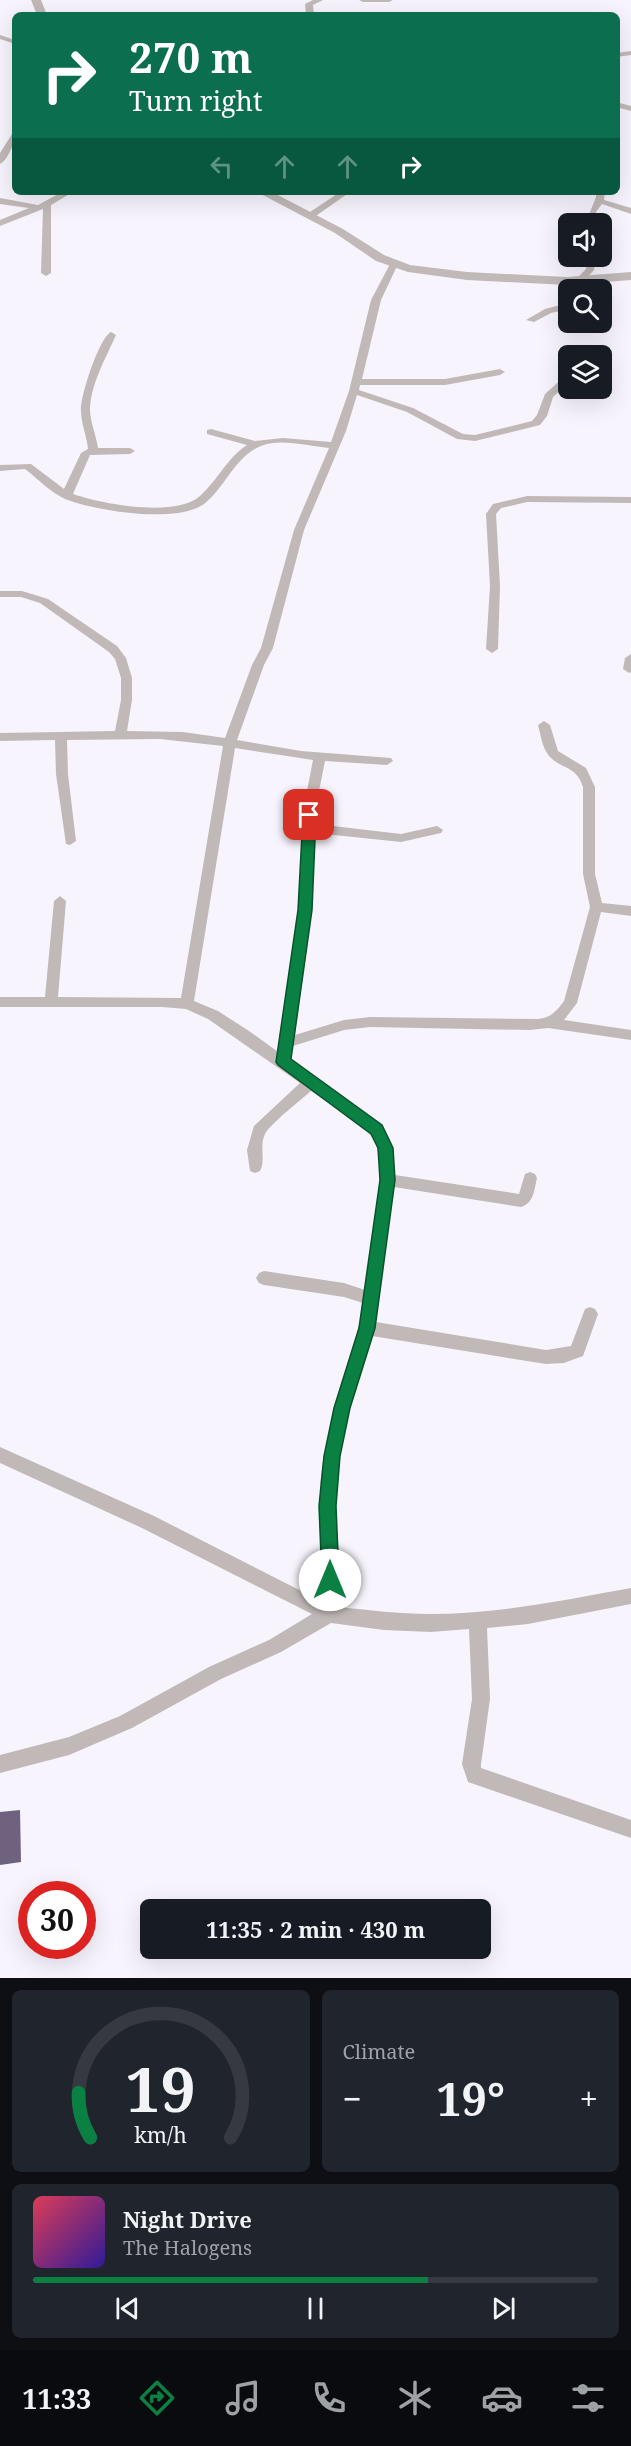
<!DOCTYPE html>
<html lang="en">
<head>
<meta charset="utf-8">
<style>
  :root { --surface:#171b24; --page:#20242c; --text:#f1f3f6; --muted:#9ea1a6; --line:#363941; --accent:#0b8043 }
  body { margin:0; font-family:"Noto Serif",serif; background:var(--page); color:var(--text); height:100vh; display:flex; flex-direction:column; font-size:22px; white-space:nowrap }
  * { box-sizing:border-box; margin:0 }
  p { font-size:20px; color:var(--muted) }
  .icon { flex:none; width:33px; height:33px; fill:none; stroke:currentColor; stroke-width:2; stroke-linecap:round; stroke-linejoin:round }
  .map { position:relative; height:1978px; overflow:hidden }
  .details { display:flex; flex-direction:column; gap:12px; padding:12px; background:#0d0f14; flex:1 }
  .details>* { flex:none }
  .hud { position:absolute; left:12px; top:12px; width:608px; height:183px; border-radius:9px; box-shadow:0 6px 24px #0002; background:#0b6e4f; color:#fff; overflow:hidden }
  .tools { position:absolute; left:558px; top:213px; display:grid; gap:12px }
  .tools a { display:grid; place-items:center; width:54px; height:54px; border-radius:9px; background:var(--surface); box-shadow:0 6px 24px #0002; font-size:30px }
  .speed { position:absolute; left:18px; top:1881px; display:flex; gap:12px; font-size:30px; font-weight:700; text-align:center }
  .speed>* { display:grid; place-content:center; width:78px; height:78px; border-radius:50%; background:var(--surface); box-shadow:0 6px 24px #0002; line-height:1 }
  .speed .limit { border:9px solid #d22; background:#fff; color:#111 }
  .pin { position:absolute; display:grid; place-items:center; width:51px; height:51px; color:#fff; margin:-26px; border-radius:12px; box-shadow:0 3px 9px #0006 }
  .me { position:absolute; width:66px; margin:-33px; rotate:0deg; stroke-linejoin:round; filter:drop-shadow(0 0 4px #0008) }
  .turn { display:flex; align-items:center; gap:21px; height:126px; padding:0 18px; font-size:27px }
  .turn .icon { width:78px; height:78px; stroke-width:2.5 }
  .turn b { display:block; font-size:42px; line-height:51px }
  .lanes { display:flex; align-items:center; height:57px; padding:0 18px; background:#0003; justify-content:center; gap:30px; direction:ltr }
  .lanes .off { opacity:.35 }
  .big { font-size:45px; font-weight:700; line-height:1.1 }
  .details .card { flex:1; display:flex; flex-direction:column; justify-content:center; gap:9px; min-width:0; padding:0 21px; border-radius:9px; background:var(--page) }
  .details .dial { align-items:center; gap:0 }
  .dial svg { height:156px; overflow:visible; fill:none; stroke:var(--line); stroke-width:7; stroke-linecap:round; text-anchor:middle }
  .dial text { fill:var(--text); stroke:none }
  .song { display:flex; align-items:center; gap:18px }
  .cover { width:72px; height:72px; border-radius:9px; background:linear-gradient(135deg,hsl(350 70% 55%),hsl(250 70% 35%)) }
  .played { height:6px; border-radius:3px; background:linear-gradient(90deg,var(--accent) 70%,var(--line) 70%) }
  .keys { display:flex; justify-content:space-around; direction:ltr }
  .heat { display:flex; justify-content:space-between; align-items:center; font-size:33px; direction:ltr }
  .details .tiles { flex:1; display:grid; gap:12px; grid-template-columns:1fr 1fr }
  .card:last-child { grid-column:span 2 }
  .trip { position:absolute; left:140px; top:1899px; width:351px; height:60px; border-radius:9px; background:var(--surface); box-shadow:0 6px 24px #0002; font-weight:700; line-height:60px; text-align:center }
  .tabs { display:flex; height:96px; justify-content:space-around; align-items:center; background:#090b0e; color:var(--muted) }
  .tabs .icon { width:42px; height:42px }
  .tabs .active { color:var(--accent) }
  .tabs b { font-size:27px; color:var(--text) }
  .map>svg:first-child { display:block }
</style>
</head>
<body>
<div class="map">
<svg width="631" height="1978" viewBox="0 0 631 1978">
  <rect width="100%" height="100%" fill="#f7f4fd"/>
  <path fill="#6f627e" d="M20 1810 21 1862 0 1865V1812Z"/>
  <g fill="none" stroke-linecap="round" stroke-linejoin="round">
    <path fill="#c1b9b8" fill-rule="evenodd" d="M313 0H323L313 5 314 15H306L305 4Z
      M359 0H393L389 2H363Z
      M0 35 15 40V44L0 39Z
      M631 51V55L616 57V53Z
      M616 102 631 106V111L616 107Z
      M12 134H15C15 142 8 160 0 164V153Z
      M62 192H73L51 205V273L46 276 41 273 43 209 0 226V220L29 208 0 204V198L38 205Z
      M340 192H350L313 218H307V214Z
      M597 192H605L604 200 631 208V214L602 204 596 212V224H588C588 211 595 204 597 192Z
      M587 256H596L594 270 583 282H577V278L586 269Z
      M394 261 398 264 381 300 362 379H445L500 369 505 372 500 375 445 385H360L359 390 413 408 463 434 475 435 532 421 537 415 545 394 565 376 568 375V383L553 397 547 416 540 425 475 441 457 439 407 412 357 395 346 431 304 530 273 648 264 665 237 740 301 751 391 758 393 761 387 765 325 761 317 801 316 824 401 834 437 826 443 830 441 833 401 842 315 833 312 910 295 1035 344 1020 370 1017 538 1019C550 1018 556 1012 564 1001L590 907 583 874V787C576 765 562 770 549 756 542 747 541 736 538 725L544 721 550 725 558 751 586 768 595 787V874L602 903 631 906V916L601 912 577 1003 564 1020 631 1030V1040L548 1028 530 1030 370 1027 344 1030 293 1046 291 1052H281L279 1048 298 910 305 801 313 760 235 748 194 1001 218 1011 249 1031 381 1126 393 1148 395 1175 519 1194 525 1174 530 1172 535 1174 537 1178C534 1190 534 1203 521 1207L394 1187 376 1322 546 1350 571 1346 585 1309 590 1307 595 1309 598 1314 583 1356 564 1363 546 1364 372 1336 350 1408 340 1456 335 1506 340 1563 338 1607C369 1610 399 1614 430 1614 498 1614 565 1600 631 1588V1604L528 1624 487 1628 490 1699 481 1764V1768L631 1820V1838L468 1782 462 1764 472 1699 469 1629 431 1632 384 1630 331 1623 281 1652 221 1679 132 1728 69 1755 0 1773V1755L69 1737 120 1716 209 1667 269 1640 312 1614 142 1528 0 1463V1447L154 1516 321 1601C323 1552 315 1503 324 1454 334 1403 355 1354 363 1303L344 1297 264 1285 259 1283 256 1278 259 1273 264 1271 344 1283 365 1290C369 1257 392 1159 371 1135 361 1122 326 1101 311 1091 301 1100 271 1123 265 1134 259 1146 266 1160 260 1171L255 1173 250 1171 247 1150 254 1126 300 1083 208 1019 186 1009 162 1007H0V997H45L54 901 60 896 66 901 58 997 181 998 223 746 160 739 67 740 68 774 76 841 70 845 66 844 56 774 55 740 0 741V733L115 731 121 700V678L115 659 109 652 40 603 21 597H0V591H22L48 599 117 646 126 658 132 678V700L127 731 183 732 225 738 252 665 261 648 294 530 329 448C308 446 281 438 261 446 235 456 225 488 204 504 176 524 96 511 65 499 50 492 38 479 25 469L0 471V465L31 464 64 489 81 453 88 449C87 436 81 424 81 411 80 397 99 338 111 332L116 335C106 358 90 385 90 411 91 424 96 435 98 448H130L135 451 130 454 90 455 73 494C102 504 175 518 200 496 217 481 227 458 247 445L207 434V430L211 429 255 441 283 438 331 442 349 391 371 300 390 264Z
      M568 303V309L551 313 534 322 526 320 545 309Z
      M527 496 631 497V503L527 502 501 508 496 514 500 586 498 649 492 653 486 649 490 586 486 514 493 504Z
      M631 654V672L629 673 623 669 625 658Z"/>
    <path fill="#c1b9b8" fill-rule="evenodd" d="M31 0H41L47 15H37Z
      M257 192H272L343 229 384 255 410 265 467 272 567 277 631 272V280L567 285 467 280 408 272 376 261 335 233Z"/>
  </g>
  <path fill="#0b8043" stroke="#07532c" stroke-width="1.5" d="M309 810 316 815 312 910 291 1059 382 1125 393 1148 395 1180 375 1328 350 1408 340 1456 336 1506 339 1580 337 1586 330 1589 324 1586 322 1580 319 1506 324 1456 334 1408 359 1328 380 1180 378 1148 371 1134 278 1065 276 1062 298 910 303 815Z"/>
</svg>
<div class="tools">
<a><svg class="icon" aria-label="sound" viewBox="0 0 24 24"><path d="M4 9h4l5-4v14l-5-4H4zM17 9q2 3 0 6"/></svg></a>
<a><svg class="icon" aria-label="search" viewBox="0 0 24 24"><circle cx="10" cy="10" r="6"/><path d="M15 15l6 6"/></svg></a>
<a><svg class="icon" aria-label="layers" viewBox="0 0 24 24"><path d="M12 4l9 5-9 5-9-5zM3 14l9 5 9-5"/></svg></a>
</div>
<div class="speed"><div class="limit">30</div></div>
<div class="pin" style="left:309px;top:815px;background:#d93025"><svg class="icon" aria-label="arrive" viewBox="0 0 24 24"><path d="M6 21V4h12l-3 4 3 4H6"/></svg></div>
<svg class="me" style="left:330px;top:1580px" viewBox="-20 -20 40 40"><circle r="19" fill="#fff"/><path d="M0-13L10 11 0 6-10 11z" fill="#0b8043"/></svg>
<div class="trip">11:35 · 2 min · 430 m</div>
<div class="hud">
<div class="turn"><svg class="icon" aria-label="right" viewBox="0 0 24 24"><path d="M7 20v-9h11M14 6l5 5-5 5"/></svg><div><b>270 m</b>Turn right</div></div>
<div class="lanes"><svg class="icon off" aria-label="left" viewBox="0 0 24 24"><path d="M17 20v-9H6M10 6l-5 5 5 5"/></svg><svg class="icon off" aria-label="ahead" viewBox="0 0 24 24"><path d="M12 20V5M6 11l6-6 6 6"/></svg><svg class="icon off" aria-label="ahead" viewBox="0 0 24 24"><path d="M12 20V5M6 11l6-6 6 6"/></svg><svg class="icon" aria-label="right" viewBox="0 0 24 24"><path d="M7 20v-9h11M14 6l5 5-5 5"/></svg></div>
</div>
</div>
<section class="details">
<div class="tiles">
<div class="card dial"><svg viewBox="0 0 100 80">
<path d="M14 69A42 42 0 1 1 86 69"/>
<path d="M14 69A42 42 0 0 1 8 46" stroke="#0b8043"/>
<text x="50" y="56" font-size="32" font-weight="700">19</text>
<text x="50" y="72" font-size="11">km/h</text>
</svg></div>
<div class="card"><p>Climate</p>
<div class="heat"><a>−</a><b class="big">19°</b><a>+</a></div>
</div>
<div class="card">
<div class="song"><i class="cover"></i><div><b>Night Drive</b><p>The Halogens</p></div></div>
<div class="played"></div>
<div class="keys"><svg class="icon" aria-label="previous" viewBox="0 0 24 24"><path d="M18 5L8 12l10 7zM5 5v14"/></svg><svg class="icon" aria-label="pause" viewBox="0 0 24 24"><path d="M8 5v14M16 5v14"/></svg><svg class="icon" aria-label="next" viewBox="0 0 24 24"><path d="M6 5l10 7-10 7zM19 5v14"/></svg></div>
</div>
</div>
</section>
<nav class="tabs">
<b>11:33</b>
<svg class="icon active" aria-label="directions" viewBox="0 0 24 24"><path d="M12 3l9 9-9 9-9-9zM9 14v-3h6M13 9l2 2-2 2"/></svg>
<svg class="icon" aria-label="music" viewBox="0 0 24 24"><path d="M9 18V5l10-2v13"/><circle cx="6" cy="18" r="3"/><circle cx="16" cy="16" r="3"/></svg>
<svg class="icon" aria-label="phone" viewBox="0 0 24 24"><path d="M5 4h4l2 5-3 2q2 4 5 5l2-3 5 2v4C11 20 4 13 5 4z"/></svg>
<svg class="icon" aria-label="climate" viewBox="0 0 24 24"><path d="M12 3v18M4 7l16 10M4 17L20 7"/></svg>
<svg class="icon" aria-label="car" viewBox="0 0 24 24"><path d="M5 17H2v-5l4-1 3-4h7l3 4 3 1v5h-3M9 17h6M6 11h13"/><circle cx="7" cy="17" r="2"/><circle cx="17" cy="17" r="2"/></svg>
<svg class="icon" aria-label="filters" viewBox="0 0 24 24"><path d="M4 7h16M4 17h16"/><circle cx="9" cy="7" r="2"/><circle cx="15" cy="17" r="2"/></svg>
</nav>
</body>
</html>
